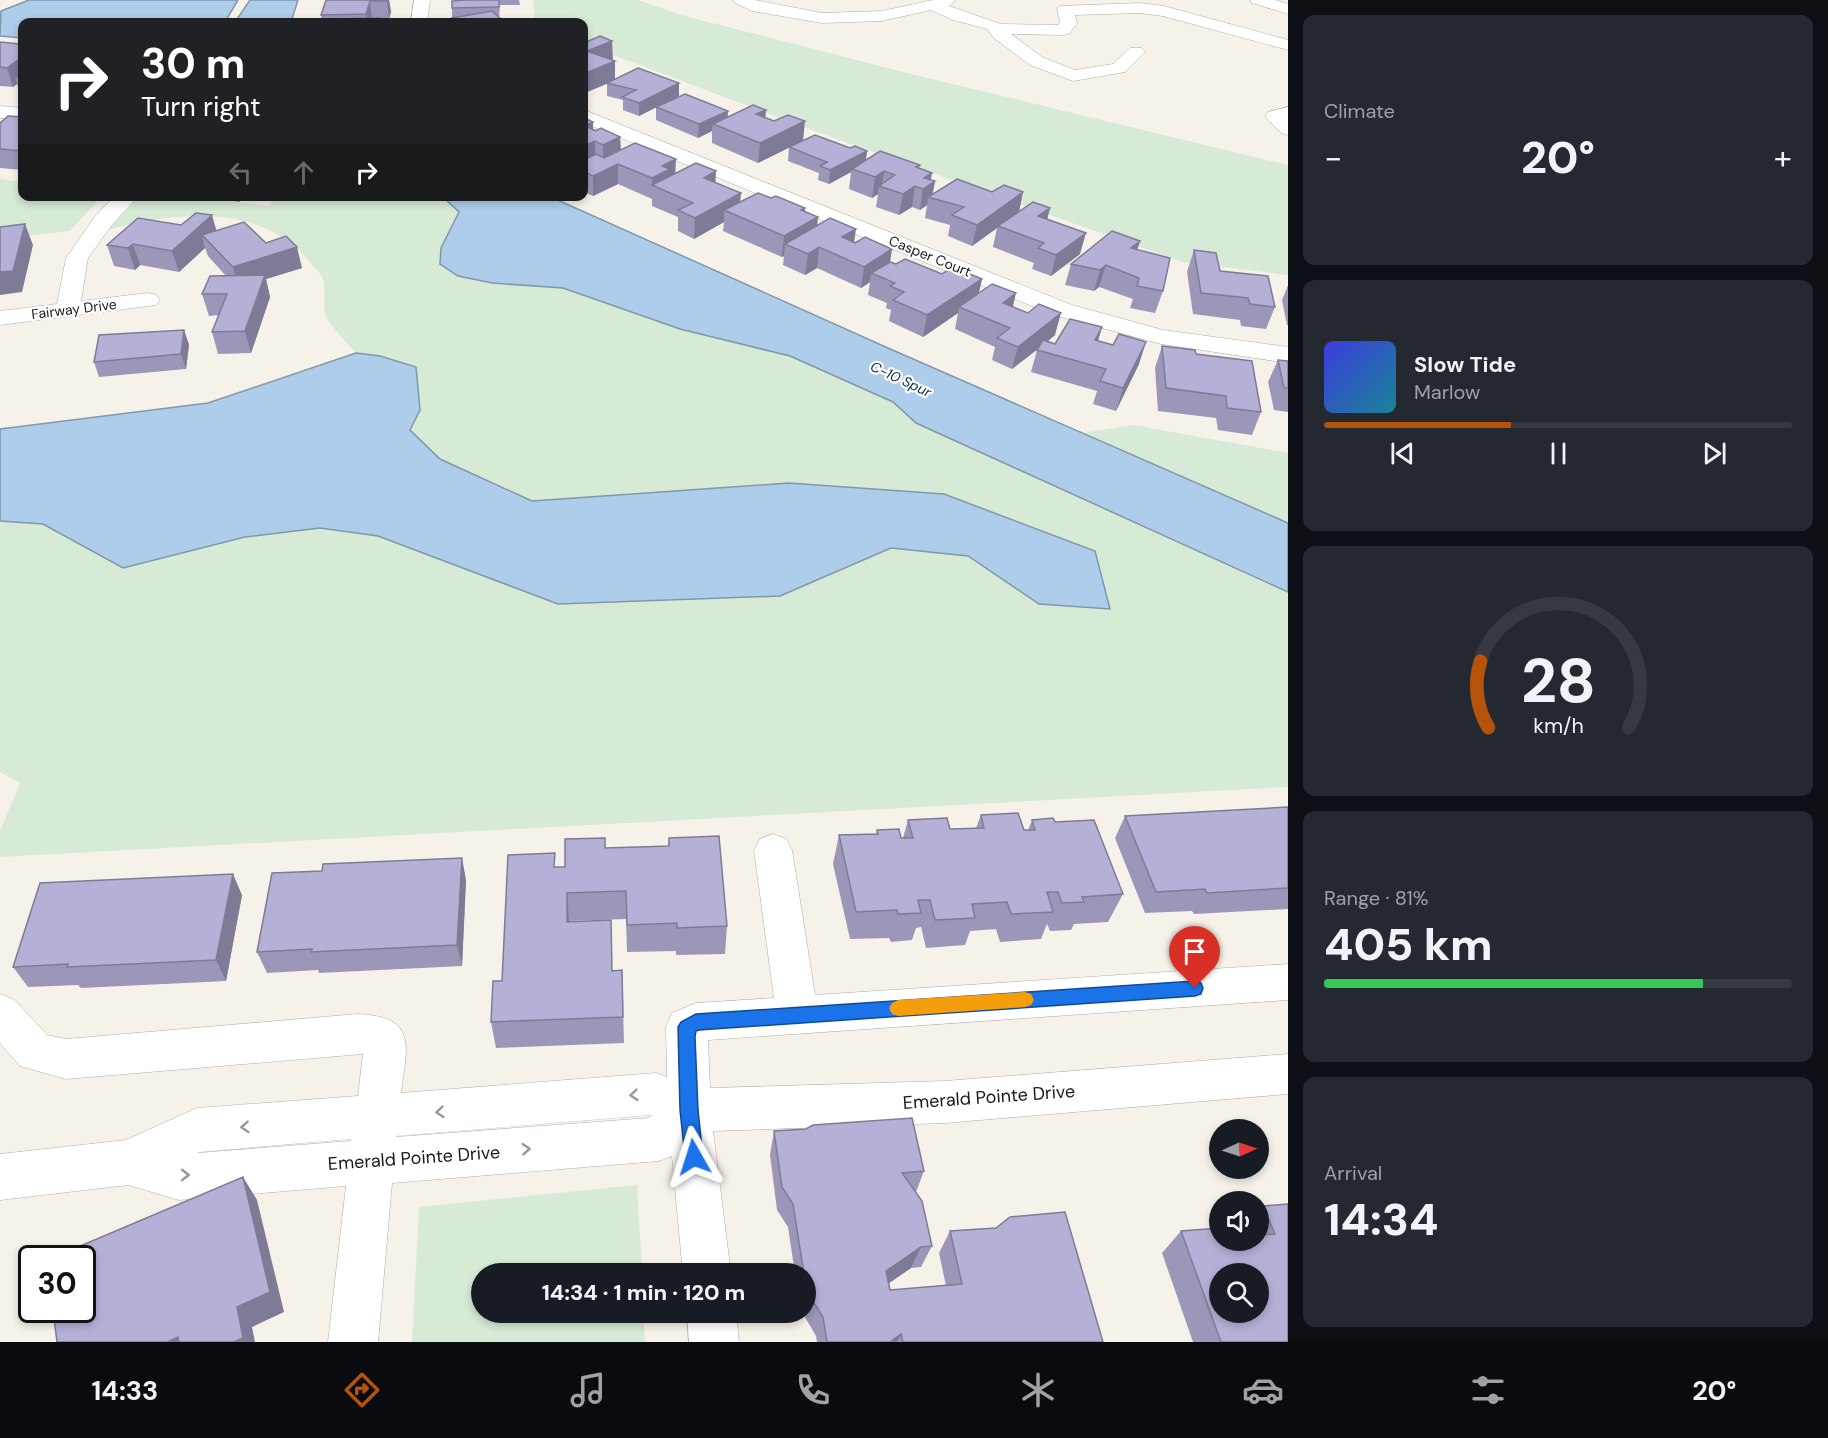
<!DOCTYPE html>
<html lang="en">
<head>
<meta charset="utf-8">
<style>
  :root { --surface:#171b24; --page:#242831; --text:#f1f3f6; --muted:#9ea1a6; --line:#363941; --accent:#b45309 }
  body { margin:0; font-family:"DM Sans",sans-serif; background:var(--page); color:var(--text); height:100vh; display:flex; flex-direction:column; font-size:22px; white-space:nowrap }
  * { box-sizing:border-box; margin:0 }
  p { font-size:20px; color:var(--muted) }
  .icon { flex:none; width:33px; height:33px; fill:none; stroke:currentColor; stroke-width:2; stroke-linecap:round; stroke-linejoin:round }
  .map { position:relative; flex:1; overflow:hidden }
  .side { display:flex; flex-direction:column; gap:15px; padding:15px; background:#0d0f14; width:540px }
  .side>* { flex:none }
  .top-card { position:absolute; left:18px; top:18px; width:570px; height:183px; border-radius:12px; box-shadow:0 3px 9px #0003; background:#202124; color:#fff; overflow:hidden }
  .needle { width:39px; rotate:87deg }
  .controls { position:absolute; left:1209px; top:1119px; display:grid; gap:12px }
  .controls a { display:grid; place-items:center; width:60px; height:60px; border-radius:50%; background:var(--surface); box-shadow:0 3px 9px #0003; font-size:30px }
  .speed { position:absolute; left:18px; top:1245px; display:flex; gap:12px; font-size:30px; font-weight:700; text-align:center }
  .speed>* { display:grid; place-content:center; width:78px; height:78px; border-radius:50%; background:var(--surface); box-shadow:0 3px 9px #0003; line-height:1 }
  .speed .limit { border:3px solid #111; border-radius:9px; background:#fff; color:#111 }
  .pin { position:absolute; display:grid; place-items:center; width:51px; height:51px; color:#fff; margin:-62px -26px; border-radius:50% 50% 50% 0; rotate:-45deg; box-shadow:0 0 6px #0007 }
  .pin .icon { rotate:45deg }
  .me { position:absolute; width:66px; margin:-33px; rotate:354deg; stroke-linejoin:round; filter:drop-shadow(0 0 4px #0008) }
  .turn { display:flex; align-items:center; gap:21px; height:126px; padding:0 24px; font-size:27px }
  .turn .icon { width:78px; height:78px; stroke-width:2.5 }
  .turn b { display:block; font-size:42px; line-height:51px }
  .lanes { display:flex; align-items:center; height:57px; padding:0 24px; background:#0003; justify-content:center; gap:30px; direction:ltr }
  .lanes .off { opacity:.35 }
  .big { font-size:45px; font-weight:800; line-height:1.1 }
  .side .widget { flex:1; display:flex; flex-direction:column; justify-content:center; gap:9px; min-width:0; padding:0 21px; border-radius:12px; background:var(--page) }
  .side .dial { align-items:center; gap:0 }
  .dial svg { height:156px; overflow:visible; fill:none; stroke:var(--line); stroke-width:7; stroke-linecap:round; text-anchor:middle }
  .dial text { fill:var(--text); stroke:none }
  .song { display:flex; align-items:center; gap:18px }
  .cover { width:72px; height:72px; border-radius:9px; background:linear-gradient(135deg,hsl(240 70% 55%),hsl(190 70% 35%)) }
  .played { height:6px; border-radius:3px; background:linear-gradient(90deg,var(--accent) 40%,var(--line) 40%) }
  .keys { display:flex; justify-content:space-around; direction:ltr }
  .heat { display:flex; justify-content:space-between; align-items:center; font-size:33px; direction:ltr }
  .charge { height:9px; border-radius:4px; background:linear-gradient(90deg,#34c759 81%,var(--line) 0) }
  .trip { position:absolute; left:471px; top:1263px; width:345px; height:60px; border-radius:30px; background:var(--surface); box-shadow:0 3px 9px #0003; font-weight:800; line-height:60px; text-align:center }
  .tabs { display:flex; height:96px; justify-content:space-around; align-items:center; background:#090b0e; color:var(--muted) }
  .tabs .icon { width:42px; height:42px }
  .tabs .current { color:var(--accent) }
  .tabs b { font-size:27px; color:var(--text) }
  main { display:flex; flex:1; min-height:0 }
  .map>svg:first-child { display:block }
</style>
</head>
<body>
<main>
<div class="map">
<svg width="1288" height="1342" viewBox="0 0 1288 1342">
  <rect width="100%" height="100%" fill="#f6f2ea"/>
  <path fill="#d6ead6" d="M533 0H638L681 15 911 74 1288 165V275L1182 262 820 133 584 44V22H535Z
    M0 179 22 182V196L101 197 70 231 0 239Z
    M139 197H194L268 206 279 197H443L459 211 441 248 492 283 563 288 680 329 790 356 893 402 1083 433 1133 425 1288 453V787L0 857V831L20 783 0 772V429L208 403 356 353C348 344 328 324 325 314 323 303 327 287 322 277 319 271 312 265 308 260 259 202 173 212 107 230Z
    M637 1185 642 1273 482 1274V1312L643 1313 645 1342H412L419 1207Z"/>
  <path fill="#adcdea" stroke="#8197aa" stroke-width="1.5" d="M29 0H238L225 22H22V38L0 36 1 11Z
    M250 0H298L291 22H235Z
    M443 197H551L888 348 1288 523V592L916 423 893 402 790 356 680 329 563 288 492 283 458 276 440 264 441 248 459 212Z
    M356 353 380 356 416 367 420 410 410 430 440 459 532 501 789 483 944 494 1095 551 1110 609 1039 604 968 556 891 548 780 596 558 604 378 536 320 528 245 537 123 568 43 524 0 521V429L208 403Z"/>
  <g fill="none" stroke-linecap="round" stroke-linejoin="round">
    <g stroke="#b0aca4" stroke-width="1">
      <path id="minor" d="M414 0H430L427 22H411Z
        M733 0H755L822 13 882 11 933 0H956L949 6 1001 24 1058 25 1060 22 1057 10 1059 6 1140 3 1164 6 1288 40V50L1163 16 1140 13 1075 15 1077 23 1069 34 1063 35 1011 34 1042 57 1075 70 1113 64 1130 48H1142L1145 52 1125 72 1073 81 1030 65 994 38 987 29 953 20 931 10 882 21 822 23 752 11 735 3Z
        M1250 0H1275L1288 4V14L1252 3Z
        M0 106 22 108V120L0 118Z
        M1288 107V135L1281 133 1265 116 1268 112Z
        M584 110 1072 305 1163 330 1288 347V363L1161 344 1054 315 584 123Z
        M115 196H138L112 225 88 258 81 301 148 293 156 295 160 300 156 305 0 325V311L57 304 66 258 96 215Z
        M773 834 786 839 792 850 815 995 1288 964V1000L708 1040 710 1088 945 1081 1288 1054V1094L945 1123 713 1131 731 1274H683L672 1156 659 1161 392 1183 378 1342H328L346 1186 179 1200 128 1185 0 1200V1154L126 1140 197 1108 358 1096 363 1054 66 1079 20 1066 0 1043V994L15 1000 47 1035 66 1039 358 1014C418 1017 407 1046 401 1093L656 1073 667 1077 666 1027 672 1013 696 1003 774 998 754 850 760 839ZM652 1115 649 1118 396 1137V1136ZM351 1139V1141L197 1153 200 1152Z
        M687 1312H736L739 1342H689Z"/>
    </g>
    <use href="#minor" fill="#fff" fill-rule="evenodd"/>
  </g>
  <path fill="#9c97b8" d="M326 0H389L391 12 389 19H379L380 22H322L321 15Z
    M466 0H519L520 5H500L499 19 504 22H452V8Z
    M0 42 20 44 22 42V91L19 90 17 84 13 87 0 86Z
    M584 43 615 61V79L679 83V96L669 101 728 111 727 117 766 110 765 118 803 141 867 151 866 160 920 165 919 168 931 180 935 181 932 195 1019 211 1050 208 1047 219 1080 254 1051 276 1032 269 1034 263 993 247 997 228 972 246 948 236 950 225 925 218 927 205 920 210 912 207 899 215 876 207 878 194 872 198 849 189 851 172 829 184 818 180 819 173 788 161 789 147 758 163 712 143V131L698 138 656 120V107L639 116 623 110V100L607 96V84L587 92 584 91Z
    M22 117V170L0 168V123Z
    M584 118 593 129 620 137 621 150 676 173 715 183 740 202 771 198 805 208V211L817 226 854 243 896 264 942 274 982 279 979 293 1013 306 1055 335 1047 342 1055 344 1102 327 1098 341 1139 364 1116 411 1093 404 1097 391 1031 372 1037 350 1012 369 992 360 995 347 955 329 958 313 923 337 889 321 891 310 886 308 887 303 868 295 870 282 861 288 817 268 805 275 783 265 784 256 782 257 723 231 724 222 694 239 678 231V217L652 206V199L618 184 593 196 584 192Z
    M202 196H245L239 202Z
    M216 231 266 243 302 268 266 279 270 297 251 353 218 354 212 332 218 315 209 316 202 294 226 276 208 256 205 248 179 272 140 265 135 270 114 266 107 245Z
    M1140 241 1137 250 1163 291 1155 313 1130 308 1133 299 1099 287 1094 291 1065 285 1071 264Z
    M1194 250 1220 271 1275 307 1266 329 1241 326 1240 320 1193 314 1187 272Z
    M1288 285V325H1287L1282 300Z
    M184 330 189 345 186 369 99 377 94 362Z
    M1162 346 1196 354 1261 412 1252 435 1218 430 1216 418 1158 411 1155 368Z
    M1278 360 1288 361V412L1274 410 1268 382Z
    M1288 807V909L1194 914 1192 911 1145 913 1115 838 1125 816Z
    M981 815 1024 830H1028L1032 820 1055 822 1123 894 1108 922 1074 924 1071 930 1050 931 1047 924 1041 939 1000 942 996 929 970 931 965 945 926 948 921 927 916 928 912 940 891 942 889 938 850 939 833 864 839 835 876 834 877 830 903 838 908 820 950 829 976 828Z
    M669 838 727 926 725 954 676 955V951L627 952 626 919 569 921 612 971 622 970 624 1043 496 1048 491 1022 502 981 565 867 605 848 668 846Z
    M466 880 462 966 319 973 318 970 267 973 257 952Z
    M242 895 226 981 81 988 78 985 28 987 13 967Z
    M774 1131 924 1171 916 1192 932 1246 921 1267 911 1268 888 1284 890 1290 946 1286 939 1253 950 1231 1103 1342H817L816 1336 802 1312H806V1274H795L788 1227 777 1210 770 1155Z
    M1288 1204V1342H1193L1162 1253 1181 1231 1258 1240V1211L1263 1206Z"/>
  <path fill="#7f7b96" d="M387 0H389L391 12 389 19Z
    M370 1 372 19 367 22 366 14Z
    M612 41 613 59 588 70 587 51Z
    M22 57V78L15 77 17 84 13 87 7 68Z
    M615 61V80L587 92 586 73Z
    M679 83V96L639 116V103Z
    M766 110 764 130 756 114Z
    M728 111 727 124H713L712 131 698 138 699 124Z
    M805 121 803 141 758 163 760 143Z
    M593 122V142L595 141 596 161 584 166 585 126Z
    M620 137 621 157 603 165V145Z
    M867 151 865 164 852 169 851 172 829 184 830 170Z
    M676 159 675 180 652 185V199V178L662 166Z
    M618 164V184L593 196V176Z
    M716 171 715 192 704 178Z
    M884 171 882 187 879 186 878 194 872 198 875 177Z
    M932 173 930 184 935 181 932 198 928 197 927 205 920 210 924 178Z
    M915 186 912 207 899 215 903 194Z
    M1023 192 1019 213 998 226 997 228 972 246 977 225Z
    M741 193 739 214 724 210V222L694 239 695 218Z
    M237 196H245L239 202Z
    M805 208 803 225 818 217 816 238 785 244 784 256 782 257 784 236 801 210Z
    M1050 208 1045 228 1038 216Z
    M212 215 218 236 202 235 205 248 179 272 172 251Z
    M25 224 33 245 22 292 0 295V272Z
    M856 229 853 250 842 237Z
    M1086 233 1080 254 1051 276 1056 255Z
    M1140 241 1133 262 1131 248Z
    M133 244 140 265 135 270 128 248Z
    M297 247 302 268 266 279 270 297 251 353 245 331 238 288 233 267Z
    M819 247 817 268 805 275 808 254Z
    M892 249 889 270 871 273 870 282 861 288 864 267Z
    M1106 265 1099 287 1094 291 1100 270Z
    M982 279 977 300 959 307 958 313 923 337 927 315Z
    M1016 293 1011 315 998 324 1003 303Z
    M1061 313 1055 335 1012 369 1018 347Z
    M1102 327 1095 350V340Z
    M184 330 189 345 186 369 181 354Z
    M1146 342 1139 364 1116 411 1123 388Z
    M462 858 466 880 462 966 457 945Z
    M233 874 242 895 226 981 216 960Z
    M567 893 569 921V949L567 922Z
    M243 1177 257 1200 284 1312 252 1327 255 1342H234L237 1307Z
    M921 1247 911 1268 877 1291 886 1271Z
    M901 1334 897 1342H890Z
    M178 1337 183 1342H167Z"/>
  <path fill="#b5b0d6" stroke="#7f7b96" stroke-width="1.5" fill-rule="evenodd" d="M326 0H387L386 1H370L366 14 321 15Z
    M466 0H499V7L452 8V1Z
    M492 11 504 22H456L452 18Z
    M379 18 378 22H326L327 19Z
    M521 20 524 22H506Z
    M600 36 612 41 587 51 615 61 586 73 584 72V43Z
    M0 42 20 44 22 42V57L7 68 0 67Z
    M638 68 679 83 639 103 622 97 636 90 607 83Z
    M22 72V78L15 77Z
    M685 94 728 111 699 124 656 107Z
    M753 105 766 110 756 114 774 121 788 115 805 121 760 143 713 124Z
    M8 116 22 117V151L0 149V123Z
    M584 118 593 122 585 126 596 131 601 128 620 137 603 145 595 141 584 146Z
    M815 135 850 148 855 146 867 151 830 170 820 166 827 162 789 147Z
    M635 143 676 159 662 166 670 169 652 178 618 164 593 176 584 172V160L596 154 604 158Z
    M880 151 920 165 916 167 932 173 924 178 935 181 923 189 915 186 903 194 879 186 895 175 884 171 875 177 852 169Z
    M696 163 716 171 704 178 741 193 695 218 678 210 693 203 652 185Z
    M957 179 992 192 1004 185 1023 192 977 225 952 215 964 207 928 197Z
    M758 193 771 198 776 196 805 208 801 210 818 217 784 236 724 210Z
    M1033 202 1050 208 1038 216 1086 233 1056 255 1038 248 1044 243 998 226Z
    M196 213 212 215 172 251 133 244 128 248 107 245 138 218 181 225Z
    M830 218 856 229 842 237 855 243 865 237 892 249 864 267 819 247 808 254 785 244Z
    M244 222 266 243 286 236 297 247 233 267 202 235Z
    M25 224 13 271 0 272V227Z
    M1112 231 1140 241 1131 248 1170 258 1163 291 1137 286 1139 278 1106 265 1100 270 1071 264Z
    M1194 250 1216 253 1220 271 1268 276 1275 307 1250 304 1248 298 1201 293Z
    M905 259 942 274 953 267 982 279 927 315 893 300 904 292 890 286 895 283 871 273 890 262 896 264Z
    M265 275 245 331 212 332 227 294H202L210 276Z
    M992 284 1016 293 1003 303 1028 313 1039 304 1061 313 1018 347 997 338 1010 328 959 307Z
    M1070 319 1102 327 1095 340 1113 345 1119 334 1146 342 1123 388 1100 381 1106 369 1037 350 1043 340 1055 344Z
    M184 330 181 354 94 362 99 335Z
    M1162 346 1195 350 1196 354 1252 361 1261 412 1227 408 1226 396 1166 388Z
    M1278 360 1288 361V388H1284Z
    M1288 807V888L1207 893 1205 889 1156 892 1125 816Z
    M1018 813 1024 830H1035L1032 820 1053 818 1055 822 1094 820 1123 894 1082 897 1084 902 1062 903 1058 892H1047L1053 912 1011 914 1007 902 972 904 975 918 935 920 930 900H918L921 913 898 914 897 910 856 912 839 835 878 834 877 830 899 829 901 838H913L908 820 947 818 950 829 984 828 981 815Z
    M719 836 727 926 677 928V923L627 925 626 891 567 893V922L611 920 612 971 622 970 623 1017 491 1022 493 981H502L508 855 555 853 554 867H565V839L605 838V848L669 846V838Z
    M462 858 457 945 311 952 312 949 257 952 272 873 322 871 323 864Z
    M233 874 216 960 67 967 68 964 13 967 40 883Z
    M912 1118 924 1171 902 1173 922 1201 932 1246 921 1247 886 1271 890 1290 962 1284 950 1231 996 1228 1010 1217 1065 1212 1103 1342H903L901 1334 890 1342H827L823 1317 806 1290V1274H804L793 1204 782 1187 774 1131 806 1129 813 1125Z
    M243 1177 270 1292 237 1307 243 1338 234 1342H179L178 1337 167 1342H57L53 1310H82V1258H52Z
    M1288 1204V1342H1221L1181 1231 1220 1228V1240H1258V1228L1262 1235 1275 1234 1263 1206ZM1220 1274H1258V1312H1220Z"/>
  <defs><path id="oneway-chevron" d="M-2-3.5L2.5 0L-2 3.5" fill="none" stroke-width="1.6" stroke-linecap="round" stroke-linejoin="round" transform="scale(1.5)"/></defs>
  <g stroke="#989896">
    <use href="#oneway-chevron" transform="translate(634 1095) rotate(175)"/>
    <use href="#oneway-chevron" transform="translate(440 1112) rotate(175)"/>
    <use href="#oneway-chevron" transform="translate(245 1127) rotate(176)"/>
    <use href="#oneway-chevron" transform="translate(526 1149) rotate(-4)"/>
    <use href="#oneway-chevron" transform="translate(185 1175)"/>
  </g>
  <path fill="#1a73e8" stroke="#114b97" stroke-width="1.5" d="M1195 981 1201 983 1203 988 1201 994 1195 996 699 1030 696 1031 695 1037 698 1110 703 1157 700 1163 694 1166 687 1163 685 1157 680 1110 678 1027 681 1022 696 1014Z"/>
  <path fill="#f59e0b" d="M1025 992 1031 994 1034 1000 1031 1005 1025 1007 898 1016 892 1014 889 1008 892 1003 898 1000Z"/>
  <g text-anchor="middle" dominant-baseline="central" stroke-width="4.5" stroke-linejoin="round" paint-order="stroke">
    <g font-size="14" fill="#1a1916" stroke="#fff">
      <text transform="translate(930 256) rotate(22)">Casper Court</text>
      <text transform="translate(74 309) rotate(-7)">Fairway Drive</text>
    </g>
    <g font-size="14" font-style="italic" fill="#072e4a" stroke="#fff">
      <text transform="translate(901 379) rotate(25)">C-10 Spur</text>
    </g>
    <g font-size="18" fill="#1a1916" stroke="#fff">
      <text transform="translate(989 1097) rotate(-4)">Emerald Pointe Drive</text>
      <text transform="translate(414 1158) rotate(-4)">Emerald Pointe Drive</text>
    </g>
  </g>
</svg>
<div class="controls">
<a><svg class="needle" viewBox="-14 -14 28 28"><path d="M0-13l5 13h-10z" fill="#e53935"/><path d="M0 13l5-13h-10z" fill="#9ea1a6"/></svg></a>
<a><svg class="icon" aria-label="sound" viewBox="0 0 24 24"><path d="M4 9h4l5-4v14l-5-4H4zM17 9q2 3 0 6"/></svg></a>
<a><svg class="icon" aria-label="search" viewBox="0 0 24 24"><circle cx="10" cy="10" r="6"/><path d="M15 15l6 6"/></svg></a>
</div>
<div class="speed"><div class="limit">30</div></div>
<div class="pin" style="left:1195px;top:988px;background:#d93025"><svg class="icon" aria-label="arrive" viewBox="0 0 24 24"><path d="M6 21V4h12l-3 4 3 4H6"/></svg></div>
<svg class="me" style="left:694px;top:1157px" viewBox="-20 -20 40 40"><path d="M0-17L14 15 0 8-14 15z" fill="#1a73e8" stroke="#fff" stroke-width="4"/></svg>
<div class="trip">14:34 · 1 min · 120 m</div>
<div class="top-card">
<div class="turn"><svg class="icon" aria-label="right" viewBox="0 0 24 24"><path d="M7 20v-9h11M14 6l5 5-5 5"/></svg><div><b>30 m</b>Turn right</div></div>
<div class="lanes"><svg class="icon off" aria-label="left" viewBox="0 0 24 24"><path d="M17 20v-9H6M10 6l-5 5 5 5"/></svg><svg class="icon off" aria-label="ahead" viewBox="0 0 24 24"><path d="M12 20V5M6 11l6-6 6 6"/></svg><svg class="icon" aria-label="right" viewBox="0 0 24 24"><path d="M7 20v-9h11M14 6l5 5-5 5"/></svg></div>
</div>
</div>
<section class="side">
<div class="widget"><p>Climate</p>
<div class="heat"><a>−</a><b class="big">20°</b><a>+</a></div>
</div>
<div class="widget">
<div class="song"><i class="cover"></i><div><b>Slow Tide</b><p>Marlow</p></div></div>
<div class="played"></div>
<div class="keys"><svg class="icon" aria-label="previous" viewBox="0 0 24 24"><path d="M18 5L8 12l10 7zM5 5v14"/></svg><svg class="icon" aria-label="pause" viewBox="0 0 24 24"><path d="M8 5v14M16 5v14"/></svg><svg class="icon" aria-label="next" viewBox="0 0 24 24"><path d="M6 5l10 7-10 7zM19 5v14"/></svg></div>
</div>
<div class="widget dial"><svg viewBox="0 0 100 80">
<path d="M14 69A42 42 0 1 1 86 69"/>
<path d="M14 69A42 42 0 0 1 10 35" stroke="#b45309"/>
<text x="50" y="56" font-size="32" font-weight="700">28</text>
<text x="50" y="72" font-size="11">km/h</text>
</svg></div>
<div class="widget"><p>Range · 81%</p><b class="big">405 km</b><div class="charge"></div></div>
<div class="widget"><p>Arrival</p><b class="big">14:34</b></div>
</section>
</main>
<nav class="tabs">
<b>14:33</b>
<svg class="icon current" aria-label="directions" viewBox="0 0 24 24"><path d="M12 3l9 9-9 9-9-9zM9 14v-3h6M13 9l2 2-2 2"/></svg>
<svg class="icon" aria-label="music" viewBox="0 0 24 24"><path d="M9 18V5l10-2v13"/><circle cx="6" cy="18" r="3"/><circle cx="16" cy="16" r="3"/></svg>
<svg class="icon" aria-label="phone" viewBox="0 0 24 24"><path d="M5 4h4l2 5-3 2q2 4 5 5l2-3 5 2v4C11 20 4 13 5 4z"/></svg>
<svg class="icon" aria-label="climate" viewBox="0 0 24 24"><path d="M12 3v18M4 7l16 10M4 17L20 7"/></svg>
<svg class="icon" aria-label="car" viewBox="0 0 24 24"><path d="M5 17H2v-5l4-1 3-4h7l3 4 3 1v5h-3M9 17h6M6 11h13"/><circle cx="7" cy="17" r="2"/><circle cx="17" cy="17" r="2"/></svg>
<svg class="icon" aria-label="filters" viewBox="0 0 24 24"><path d="M4 7h16M4 17h16"/><circle cx="9" cy="7" r="2"/><circle cx="15" cy="17" r="2"/></svg>
<b>20°</b>
</nav>
</body>
</html>
